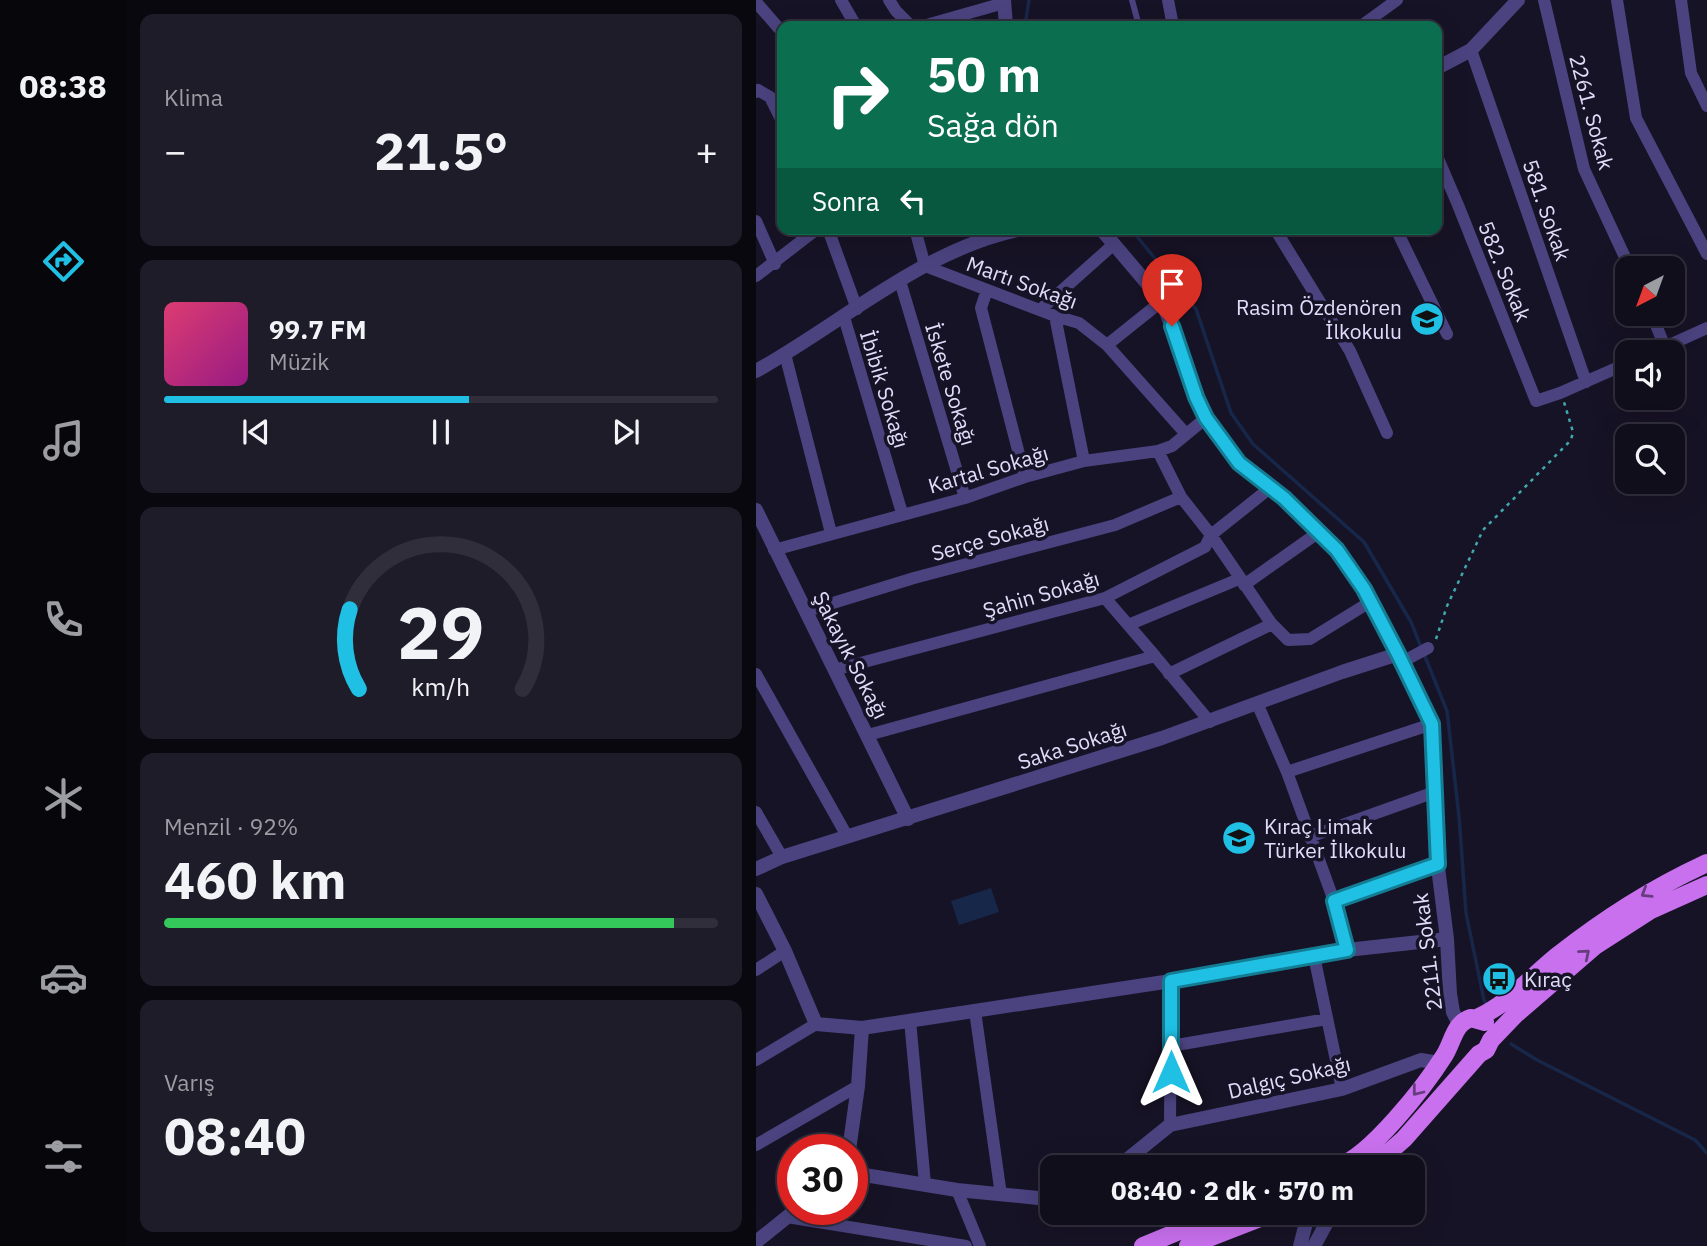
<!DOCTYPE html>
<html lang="tr">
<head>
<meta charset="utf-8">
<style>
  :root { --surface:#110e1c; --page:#1e1c29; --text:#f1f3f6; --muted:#9c9ca3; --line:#302e3b; --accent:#1fc0e4 }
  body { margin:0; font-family:"IBM Plex Sans",sans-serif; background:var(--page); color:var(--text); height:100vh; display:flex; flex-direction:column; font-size:26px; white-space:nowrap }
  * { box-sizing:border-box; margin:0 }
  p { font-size:23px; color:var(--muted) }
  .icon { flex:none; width:38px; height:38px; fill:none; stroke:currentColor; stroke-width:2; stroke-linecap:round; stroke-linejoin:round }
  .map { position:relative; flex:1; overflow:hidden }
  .details { display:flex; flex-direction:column; gap:14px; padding:14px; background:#09080f; width:630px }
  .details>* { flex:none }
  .banner { position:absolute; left:21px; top:21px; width:665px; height:214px; border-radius:14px; box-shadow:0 7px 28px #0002,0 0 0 2px var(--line); background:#0b6e4f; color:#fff; overflow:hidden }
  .needle { width:46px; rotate:221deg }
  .controls { position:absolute; left:859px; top:256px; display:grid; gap:14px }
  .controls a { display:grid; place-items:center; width:70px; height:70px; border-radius:14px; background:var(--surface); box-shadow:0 7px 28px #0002,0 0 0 2px var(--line); font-size:35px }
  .speed { position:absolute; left:21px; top:1134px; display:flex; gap:14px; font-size:35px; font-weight:700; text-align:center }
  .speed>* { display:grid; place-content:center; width:91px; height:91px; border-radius:50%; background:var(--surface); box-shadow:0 7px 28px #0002,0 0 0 2px var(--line); line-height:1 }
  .speed .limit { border:10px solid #d22; background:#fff; color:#111 }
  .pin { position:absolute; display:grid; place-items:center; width:60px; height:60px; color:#fff; margin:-72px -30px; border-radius:50% 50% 50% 0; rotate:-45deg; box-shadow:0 0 7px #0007 }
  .pin .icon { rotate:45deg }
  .me { position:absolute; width:77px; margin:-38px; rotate:0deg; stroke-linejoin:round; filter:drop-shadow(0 0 5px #0008) }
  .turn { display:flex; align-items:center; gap:24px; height:147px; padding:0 35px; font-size:32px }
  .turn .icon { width:91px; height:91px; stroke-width:2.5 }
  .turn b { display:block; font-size:49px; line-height:60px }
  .then { display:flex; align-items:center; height:66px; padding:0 35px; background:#0003; gap:14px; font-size:26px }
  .big { font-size:52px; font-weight:700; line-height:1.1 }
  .details .card { flex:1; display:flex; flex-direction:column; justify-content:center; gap:10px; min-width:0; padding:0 24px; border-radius:14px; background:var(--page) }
  .details .dial { align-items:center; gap:0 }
  .dial svg { height:182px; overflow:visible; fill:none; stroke:var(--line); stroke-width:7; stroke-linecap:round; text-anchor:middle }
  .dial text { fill:var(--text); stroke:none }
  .song { display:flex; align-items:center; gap:21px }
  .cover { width:84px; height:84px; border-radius:10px; background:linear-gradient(135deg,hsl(340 70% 55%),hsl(310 70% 35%)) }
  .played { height:7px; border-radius:4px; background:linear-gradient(90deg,var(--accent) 55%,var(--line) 55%) }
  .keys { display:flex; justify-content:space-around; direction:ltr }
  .heat { display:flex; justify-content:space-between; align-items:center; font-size:38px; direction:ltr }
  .charge { height:10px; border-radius:5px; background:linear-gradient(90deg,#34c759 92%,var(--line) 0) }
  .trip { position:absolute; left:284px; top:1155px; width:385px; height:70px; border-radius:14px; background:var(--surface); box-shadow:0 7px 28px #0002,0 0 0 2px var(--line); font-weight:700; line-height:70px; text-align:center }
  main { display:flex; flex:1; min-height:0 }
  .tabs { display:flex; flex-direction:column; width:126px; justify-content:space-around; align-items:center; background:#07060b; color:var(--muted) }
  .tabs .icon { width:49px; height:49px }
  .tabs .on { color:var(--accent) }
  .tabs b { font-size:32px; color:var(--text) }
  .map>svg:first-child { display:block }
</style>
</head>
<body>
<main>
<nav class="tabs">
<b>08:38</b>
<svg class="icon on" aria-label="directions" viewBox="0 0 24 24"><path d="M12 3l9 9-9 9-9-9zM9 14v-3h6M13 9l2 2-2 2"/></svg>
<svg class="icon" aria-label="music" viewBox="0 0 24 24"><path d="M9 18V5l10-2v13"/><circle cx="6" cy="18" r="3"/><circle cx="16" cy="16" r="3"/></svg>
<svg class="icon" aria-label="phone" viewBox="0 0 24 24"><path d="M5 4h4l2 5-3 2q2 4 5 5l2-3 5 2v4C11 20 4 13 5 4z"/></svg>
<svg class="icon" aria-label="climate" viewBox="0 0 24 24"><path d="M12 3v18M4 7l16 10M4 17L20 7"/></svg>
<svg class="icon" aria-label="car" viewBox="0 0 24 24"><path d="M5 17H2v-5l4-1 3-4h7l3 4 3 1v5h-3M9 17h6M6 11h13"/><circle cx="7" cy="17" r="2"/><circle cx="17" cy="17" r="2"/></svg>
<svg class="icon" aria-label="filters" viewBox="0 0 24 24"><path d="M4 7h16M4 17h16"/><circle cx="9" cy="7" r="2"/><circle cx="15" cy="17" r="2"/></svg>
</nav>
<section class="details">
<div class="card"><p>Klima</p>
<div class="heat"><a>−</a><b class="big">21.5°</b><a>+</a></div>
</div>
<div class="card">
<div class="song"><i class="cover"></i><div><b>99.7 FM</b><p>Müzik</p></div></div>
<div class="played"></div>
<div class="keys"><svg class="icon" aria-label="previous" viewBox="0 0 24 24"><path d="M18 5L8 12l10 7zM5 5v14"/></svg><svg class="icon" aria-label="pause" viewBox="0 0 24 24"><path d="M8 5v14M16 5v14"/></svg><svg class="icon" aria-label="next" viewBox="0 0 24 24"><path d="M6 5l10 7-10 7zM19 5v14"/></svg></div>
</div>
<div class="card dial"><svg viewBox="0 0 100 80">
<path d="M14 69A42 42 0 1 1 86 69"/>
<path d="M14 69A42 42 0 0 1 10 34" stroke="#1fc0e4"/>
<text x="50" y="56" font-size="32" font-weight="700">29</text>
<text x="50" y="72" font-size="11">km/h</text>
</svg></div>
<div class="card"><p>Menzil · 92%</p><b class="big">460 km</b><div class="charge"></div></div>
<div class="card"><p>Varış</p><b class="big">08:40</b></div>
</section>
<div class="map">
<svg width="951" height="1246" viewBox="0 0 951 1246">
  <rect width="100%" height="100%" fill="#171326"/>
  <path fill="#17274a" d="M235 888 243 912 203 925 195 901Z"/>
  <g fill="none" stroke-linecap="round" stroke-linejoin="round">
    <path stroke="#17274a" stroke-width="3.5" d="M269 26 273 0
      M375 229 440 309 475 413 497 444 608 542 655 622 665 647
      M668 654 691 711 703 816 710 913 728 1000 731 1005
      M755 1044 781 1060 939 1140 951 1153"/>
    <path stroke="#3fa9ac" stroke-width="2.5" stroke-dasharray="3.5 5" stroke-linecap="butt" d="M680 639 691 606 727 530 815 440 817 432 808 402"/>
    <path stroke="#4a437f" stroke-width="6" d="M376 0 383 26"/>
    <path stroke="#4a437f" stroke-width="12" d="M85 0 100 26
      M133 0 140 11 155 26
      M412 0 417 26
      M788 0 828 169 874 268
      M861 0 880 118 951 254
      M925 0 935 73 951 106
      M0 2 26 32
      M167 26 248 3
      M605 26 641 0
      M715 50 830 382
      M0 92 2 90 14 97 26 121
      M681 156 702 205 780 401 804 393 872 363
      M0 221 19 264
      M72 229 101 309
      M159 229 169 266 299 316 323 323 351 345 430 434
      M519 229 594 351 631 433
      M640 229 691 334
      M0 276 61 229
      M144 281 209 498
      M231 290 225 308 269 477
      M284 310 358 244
      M895 313 909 347
      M299 316 328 461
      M88 317 146 513
      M351 345 406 301
      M898 352 951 328
      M29 354 75 533
      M402 451 425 497 455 535 515 623 532 640 554 639 614 602
      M18 550 209 498 269 477 328 461 402 451 416 446 450 418
      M488 585 563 532
      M349 598 399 656
      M51 611 158 578 359 525 425 497
      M372 625 483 579
      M646 662 672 648
      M78 670 349 598 449 547 455 535 514 488
      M0 674 91 836
      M413 674 516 624
      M501 703 531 772 578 901 591 950
      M112 735 399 656 454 722
      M531 772 676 724
      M0 812 26 857
      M553 837 679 792
      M578 901 682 864
      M558 956 586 1089
      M0 970 29 951
      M219 1011 245 1195
      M154 1020 169 1184
      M415 1046 571 1019
      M0 1060 60 1024
      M414 1125 415 981
      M0 1145 102 1086
      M201 1190 224 1246
      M31 1217 210 1246"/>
    <path stroke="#4a437f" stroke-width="14" d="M248 0 250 26
      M681 68 715 50 762 0
      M345 229 406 301 450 418 483 463 528 498 581 550 608 589 676 724 680 851 691 939 694 994 697 1012 703 1024
      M0 371C86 323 169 248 266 229
      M0 510 152 819
      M0 869 26 857 406 738 586 672 642 654
      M0 894 29 951 60 1024 106 1028 415 981 591 950 691 939
      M93 1150 102 1086 106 1028
      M362 1167 414 1125 586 1089 665 1060 683 1063
      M96 1173 201 1190 282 1198 296 1195
      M0 1242 41 1209
      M544 1246 550 1223 548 1213
      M558 1246 576 1213"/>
    <path stroke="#c970ee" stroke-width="18" d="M721 1018C752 1004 775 977 801 956 850 918 895 889 951 863
      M581 1167C614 1157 669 1086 688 1056 697 1042 698 1023 715 1018L729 1022
      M616 1167 648 1139 723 1054 730 1050 735 1040 759 1015 839 946 895 910 951 885
      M550 1213 563 1216 572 1213
      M387 1246 467 1213
      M432 1246 517 1213"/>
  </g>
  <defs><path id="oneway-chevron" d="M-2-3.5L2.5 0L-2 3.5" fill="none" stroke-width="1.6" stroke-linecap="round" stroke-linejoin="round" transform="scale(1.75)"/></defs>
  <g stroke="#673d80">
    <use href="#oneway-chevron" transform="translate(890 893) rotate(148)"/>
    <use href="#oneway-chevron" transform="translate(829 954) rotate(-40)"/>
    <use href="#oneway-chevron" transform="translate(661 1091) rotate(128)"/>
  </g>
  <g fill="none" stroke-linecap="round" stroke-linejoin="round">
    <g stroke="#147d94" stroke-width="18">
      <path id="route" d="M415 1072V981L591 950 578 901 682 864 676 724 642 654 608 589 581 550 528 498 483 463 450 418 440 397 416 326"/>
    </g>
    <use href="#route" stroke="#1fc0e4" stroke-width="12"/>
  </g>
  <defs>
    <g id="school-disc" transform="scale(1.75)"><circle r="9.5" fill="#1fc0e4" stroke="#171326"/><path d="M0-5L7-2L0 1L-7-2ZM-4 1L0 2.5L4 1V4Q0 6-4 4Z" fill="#111"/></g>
    <g id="bus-disc" transform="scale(1.75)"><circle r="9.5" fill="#1fc0e4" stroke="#171326"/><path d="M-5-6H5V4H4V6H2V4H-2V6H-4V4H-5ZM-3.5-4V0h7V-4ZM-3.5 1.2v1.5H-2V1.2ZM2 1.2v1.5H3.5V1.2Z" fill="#111"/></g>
  </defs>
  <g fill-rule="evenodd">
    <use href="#school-disc" x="671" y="319"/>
    <use href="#school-disc" x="483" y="838"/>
    <use href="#bus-disc" x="743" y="979"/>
  </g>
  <g text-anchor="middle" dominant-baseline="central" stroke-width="7" stroke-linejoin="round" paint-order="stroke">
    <g font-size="21" fill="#e2dcfb" stroke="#171326">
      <text transform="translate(836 112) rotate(75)">2261. Sokak</text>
      <text transform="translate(791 210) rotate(71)">581. Sokak</text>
      <text transform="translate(749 271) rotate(68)">582. Sokak</text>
      <text transform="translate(266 282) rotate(20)">Martı Sokağı</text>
      <text transform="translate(195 384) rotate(73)">İskete Sokağı</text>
      <text transform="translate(129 389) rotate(73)">İbibik Sokağı</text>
      <text transform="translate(232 469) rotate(-16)">Kartal Sokağı</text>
      <text transform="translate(234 538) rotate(-15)">Serçe Sokağı</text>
      <text transform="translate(285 594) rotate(-16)">Şahin Sokağı</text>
      <text transform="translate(95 655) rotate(63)">Şakayık Sokağı</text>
      <text transform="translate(316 745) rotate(-18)">Saka Sokağı</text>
      <text transform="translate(671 952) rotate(-97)">2211. Sokak</text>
      <text transform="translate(533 1077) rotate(-13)">Dalgıç Sokağı</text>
    </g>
    <g font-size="21" fill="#e2dcfb" stroke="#171326" text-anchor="start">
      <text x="646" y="307" text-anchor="end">Rasim Özdenören<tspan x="646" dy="24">İlkokulu</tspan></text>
      <text x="508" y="826">Kıraç Limak<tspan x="508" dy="24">Türker İlkokulu</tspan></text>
      <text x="768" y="979">Kıraç</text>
    </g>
  </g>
</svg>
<div class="controls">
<a><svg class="needle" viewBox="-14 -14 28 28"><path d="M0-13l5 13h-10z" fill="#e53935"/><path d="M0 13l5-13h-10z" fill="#9c9ca3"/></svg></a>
<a><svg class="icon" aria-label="sound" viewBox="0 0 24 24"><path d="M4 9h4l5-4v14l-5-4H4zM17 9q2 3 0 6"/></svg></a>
<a><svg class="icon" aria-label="search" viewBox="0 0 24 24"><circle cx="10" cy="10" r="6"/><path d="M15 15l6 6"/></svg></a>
</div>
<div class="speed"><div class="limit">30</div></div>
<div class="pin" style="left:416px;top:326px;background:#d93025"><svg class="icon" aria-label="arrive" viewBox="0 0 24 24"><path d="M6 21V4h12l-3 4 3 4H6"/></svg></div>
<svg class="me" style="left:415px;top:1072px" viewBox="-20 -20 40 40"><path d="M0-17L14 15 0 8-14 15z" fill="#1fc0e4" stroke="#fff" stroke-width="4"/></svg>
<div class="trip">08:40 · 2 dk · 570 m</div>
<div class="banner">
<div class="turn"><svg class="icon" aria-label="right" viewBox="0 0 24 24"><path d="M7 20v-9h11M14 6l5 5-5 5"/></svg><div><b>50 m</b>Sağa dön</div></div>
<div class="then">Sonra<svg class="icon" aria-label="left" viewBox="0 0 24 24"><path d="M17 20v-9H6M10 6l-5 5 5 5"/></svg></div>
</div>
</div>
</main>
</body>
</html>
